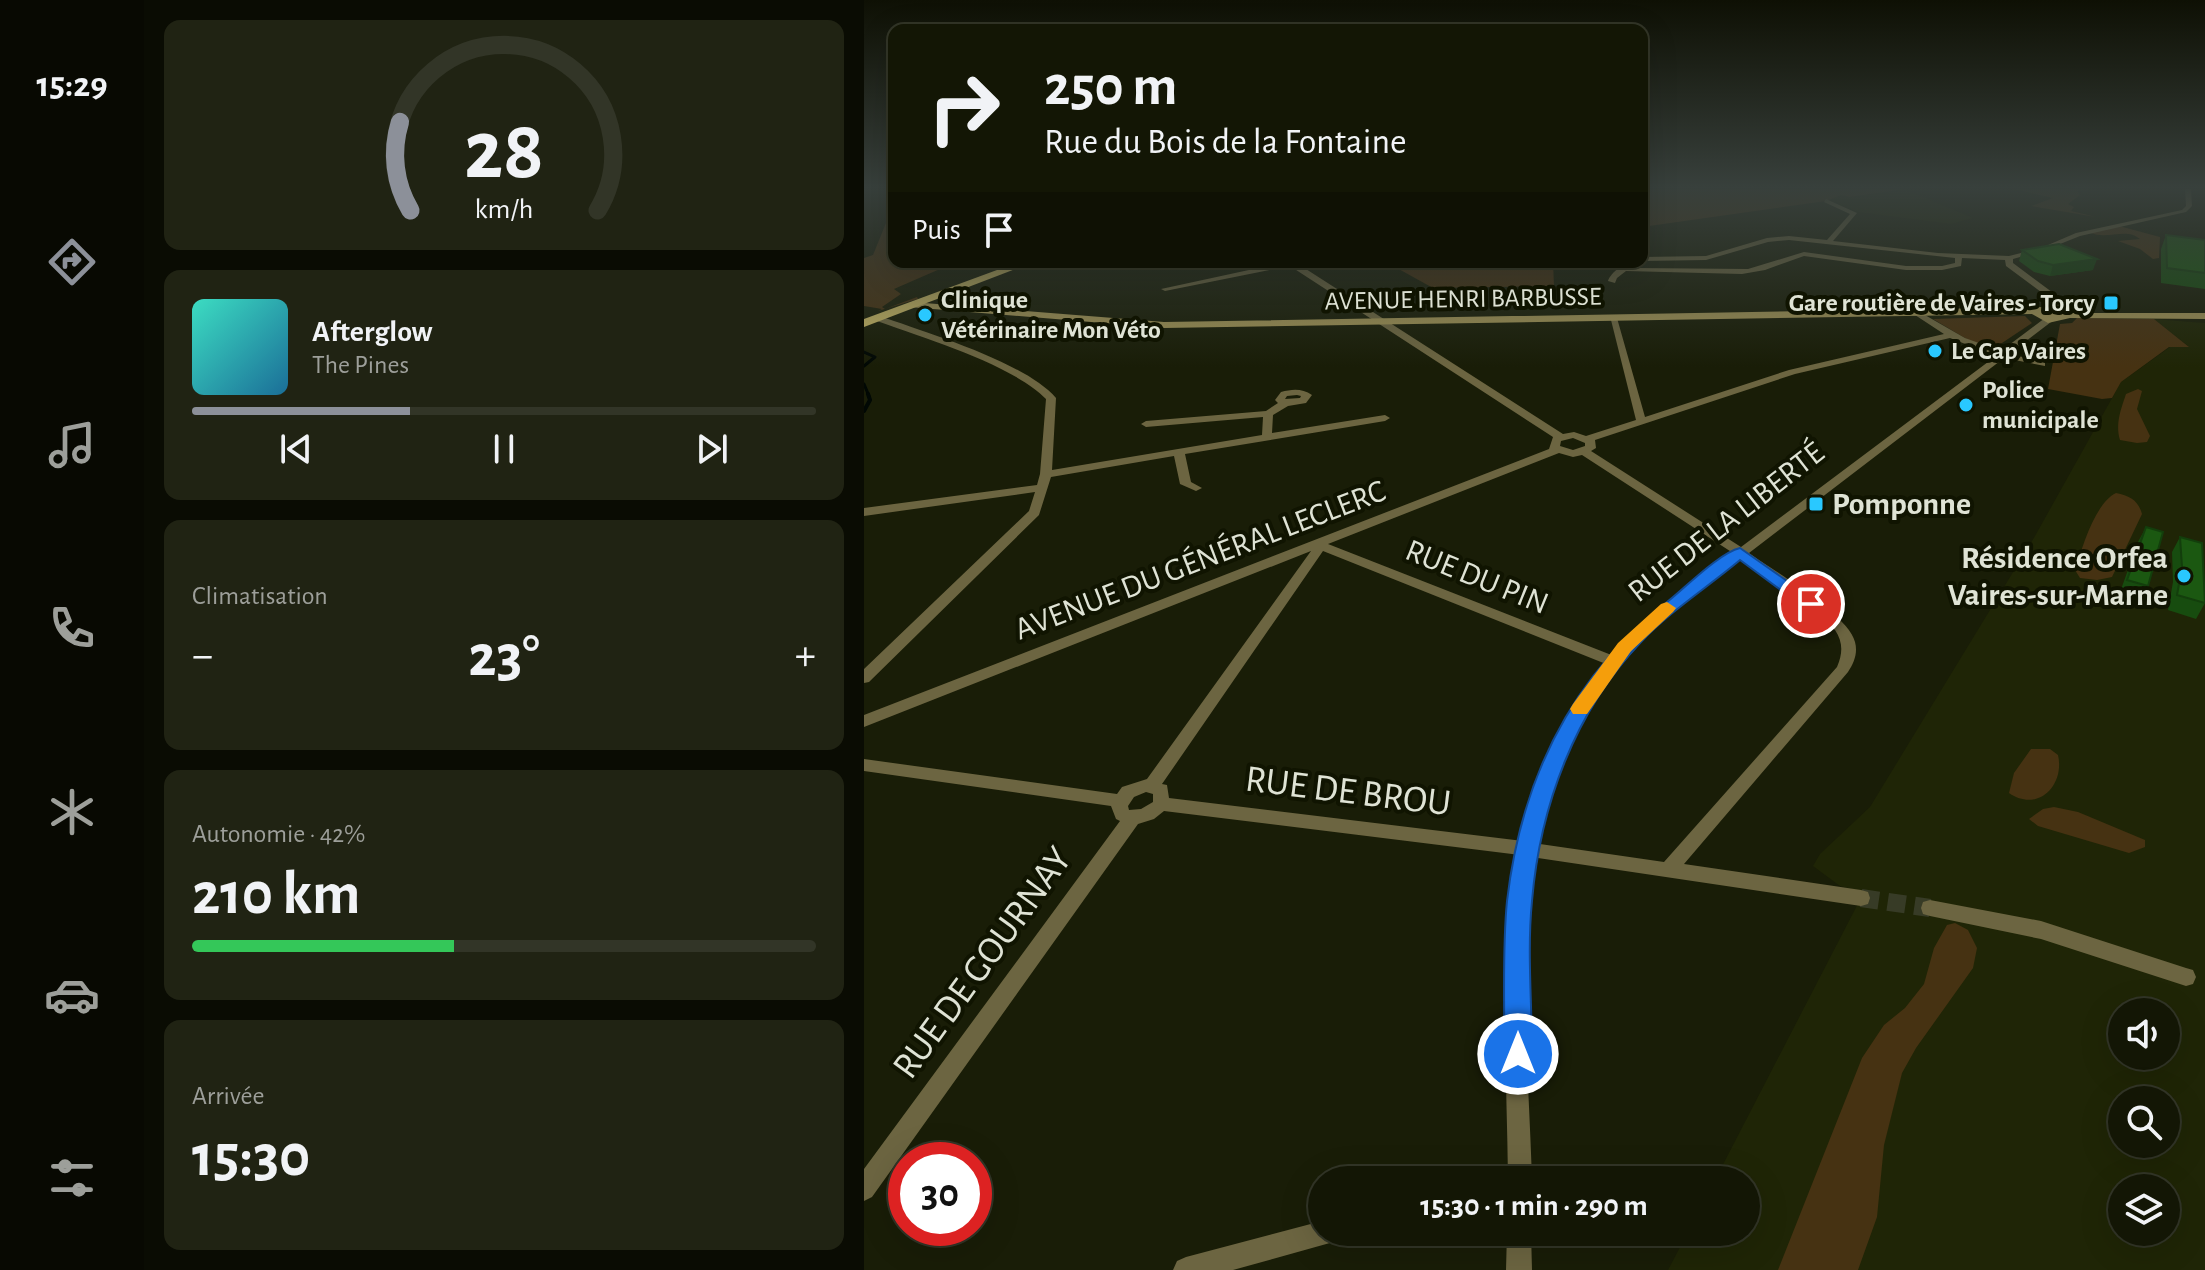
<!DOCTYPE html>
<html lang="fr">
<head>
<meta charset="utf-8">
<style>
  :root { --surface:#131605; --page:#202313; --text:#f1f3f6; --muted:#9d9f9a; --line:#323527; --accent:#8c9099 }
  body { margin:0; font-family:"Alegreya Sans",sans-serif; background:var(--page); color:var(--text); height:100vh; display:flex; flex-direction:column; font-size:30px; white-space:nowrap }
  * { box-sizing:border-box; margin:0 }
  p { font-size:26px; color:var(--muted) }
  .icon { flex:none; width:44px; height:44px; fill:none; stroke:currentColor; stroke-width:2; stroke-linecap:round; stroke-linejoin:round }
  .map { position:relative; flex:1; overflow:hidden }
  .drawer { display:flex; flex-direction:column; gap:20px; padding:20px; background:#0a0c03; width:720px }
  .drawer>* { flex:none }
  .hud { position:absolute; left:24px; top:24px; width:760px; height:244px; border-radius:16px; box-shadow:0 8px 32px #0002,0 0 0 2px var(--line); background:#131605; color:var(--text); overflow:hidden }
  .fabs { position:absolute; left:1244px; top:998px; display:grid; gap:16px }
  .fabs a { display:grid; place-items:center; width:72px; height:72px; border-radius:50%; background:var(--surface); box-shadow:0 8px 32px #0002,0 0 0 2px var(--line); font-size:40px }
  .speed { position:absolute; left:24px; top:1142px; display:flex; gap:16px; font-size:40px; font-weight:700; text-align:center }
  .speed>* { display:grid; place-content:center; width:104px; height:104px; border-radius:50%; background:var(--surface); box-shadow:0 8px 32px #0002,0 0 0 2px var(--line); line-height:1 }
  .speed .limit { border:12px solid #d22; background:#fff; color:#111 }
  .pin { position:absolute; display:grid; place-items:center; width:68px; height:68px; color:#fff; margin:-34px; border:4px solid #fff; border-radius:50%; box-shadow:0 2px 8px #0007 }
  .me { position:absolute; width:88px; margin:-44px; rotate:0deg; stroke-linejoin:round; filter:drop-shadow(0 0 6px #0008) }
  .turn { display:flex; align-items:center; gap:28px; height:168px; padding:0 24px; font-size:36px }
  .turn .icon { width:104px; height:104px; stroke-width:2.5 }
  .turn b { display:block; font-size:56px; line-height:68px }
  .then { display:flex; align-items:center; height:76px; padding:0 24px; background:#0003; gap:16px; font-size:30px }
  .big { font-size:60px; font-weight:700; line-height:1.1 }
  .drawer .tile { flex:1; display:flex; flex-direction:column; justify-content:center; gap:12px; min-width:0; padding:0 28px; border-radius:16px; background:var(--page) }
  .drawer .dial { align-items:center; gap:0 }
  .dial svg { height:208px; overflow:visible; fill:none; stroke:var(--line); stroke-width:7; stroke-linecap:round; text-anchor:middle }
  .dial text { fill:var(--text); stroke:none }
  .song { display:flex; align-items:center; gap:24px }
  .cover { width:96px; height:96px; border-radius:12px; background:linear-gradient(135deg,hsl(170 70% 55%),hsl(200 70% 35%)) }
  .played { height:8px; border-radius:4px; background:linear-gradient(90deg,var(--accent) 35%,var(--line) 35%) }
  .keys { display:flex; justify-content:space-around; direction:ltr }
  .heat { display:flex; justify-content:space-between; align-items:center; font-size:44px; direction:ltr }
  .charge { height:12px; border-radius:6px; background:linear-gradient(90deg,#34c759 42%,var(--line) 0) }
  .trip { position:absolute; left:444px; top:1166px; width:452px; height:80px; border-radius:40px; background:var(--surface); box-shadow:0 8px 32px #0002,0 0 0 2px var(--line); font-weight:700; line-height:80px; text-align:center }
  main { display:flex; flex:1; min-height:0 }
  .tabs { display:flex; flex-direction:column; width:144px; justify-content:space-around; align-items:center; background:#080902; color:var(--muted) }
  .tabs .icon { width:56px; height:56px }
  .tabs .active { color:var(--accent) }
  .tabs b { font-size:36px; color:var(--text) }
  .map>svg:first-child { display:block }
</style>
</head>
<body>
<main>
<nav class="tabs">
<b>15:29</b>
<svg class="icon active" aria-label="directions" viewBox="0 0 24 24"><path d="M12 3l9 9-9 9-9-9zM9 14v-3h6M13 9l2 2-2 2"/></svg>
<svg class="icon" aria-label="music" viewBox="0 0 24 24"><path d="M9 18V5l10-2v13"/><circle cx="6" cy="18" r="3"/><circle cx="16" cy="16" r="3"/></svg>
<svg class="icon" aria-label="phone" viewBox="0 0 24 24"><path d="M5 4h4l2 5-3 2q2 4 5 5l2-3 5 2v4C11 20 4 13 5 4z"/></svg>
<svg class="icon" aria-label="climate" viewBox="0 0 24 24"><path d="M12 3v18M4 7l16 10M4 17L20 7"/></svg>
<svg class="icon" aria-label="car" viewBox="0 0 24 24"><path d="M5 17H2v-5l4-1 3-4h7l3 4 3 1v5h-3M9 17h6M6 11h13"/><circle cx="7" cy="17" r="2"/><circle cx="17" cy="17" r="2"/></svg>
<svg class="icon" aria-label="filters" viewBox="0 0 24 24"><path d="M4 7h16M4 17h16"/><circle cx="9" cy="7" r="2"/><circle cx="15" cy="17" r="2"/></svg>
</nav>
<section class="drawer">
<div class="tile dial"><svg viewBox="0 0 100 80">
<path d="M14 69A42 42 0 1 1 86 69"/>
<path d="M14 69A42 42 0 0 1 10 35" stroke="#8c9099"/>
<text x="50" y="56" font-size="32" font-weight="700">28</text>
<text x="50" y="72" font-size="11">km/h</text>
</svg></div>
<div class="tile">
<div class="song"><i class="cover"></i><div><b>Afterglow</b><p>The Pines</p></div></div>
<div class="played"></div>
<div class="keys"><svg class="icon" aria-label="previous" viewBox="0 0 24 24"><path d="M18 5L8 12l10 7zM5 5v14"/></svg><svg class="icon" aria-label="pause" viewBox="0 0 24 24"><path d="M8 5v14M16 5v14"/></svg><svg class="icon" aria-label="next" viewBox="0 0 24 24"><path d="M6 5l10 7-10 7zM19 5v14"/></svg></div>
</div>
<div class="tile"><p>Climatisation</p>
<div class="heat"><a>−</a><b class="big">23°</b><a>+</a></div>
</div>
<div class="tile"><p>Autonomie · 42%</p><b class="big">210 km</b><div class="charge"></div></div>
<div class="tile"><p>Arrivée</p><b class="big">15:30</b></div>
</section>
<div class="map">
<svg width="1341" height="1270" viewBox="0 0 1341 1270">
  <rect width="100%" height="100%" fill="#191d07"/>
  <path fill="#1f2506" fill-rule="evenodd" d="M1042 190 1109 218 1087 224 994 212 964 200 977 195 985 197Z
    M1290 319 1341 323V1270H804L824 1232H882V1180H851L1000 892 976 886 949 866 956 854 1006 807 1171 536 1257 382 1306 347 1324 346ZM1258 1012H1302V1056H1258ZM1258 1100H1302V1144H1258ZM1258 1188H1302V1232H1258Z"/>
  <path fill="#463212" d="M778 189H1043L985 197 977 195 962 201 778 227Z
    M1150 189H1223L1213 191 1216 195 1204 204 1210 207 1207 211 1232 217 1167 206 1189 198Z
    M30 221V262H92L30 289 37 294 18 307 21 309 53 297 54 299 14 311 18 309 0 306V258L9 255 22 223Z
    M1255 226 1296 237 1295 258 1289 259 1276 249 1254 241 1276 239C1262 227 1244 240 1227 233Z
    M522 262H689L690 286 569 288Z
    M1161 316 1168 323 1129 349 1106 341 1069 319Z
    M1213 318 1290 319 1325 347H1305L1257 382 1248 398 1238 399 1184 389 1196 324 1208 323Z
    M1274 389 1278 391 1273 409 1286 436 1283 442 1273 443 1256 440C1251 424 1257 409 1262 394Z
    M1252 493C1266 496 1274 500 1278 514L1248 577 1233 580 1216 578 1211 570C1218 548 1231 503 1252 493Z
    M1167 749H1186L1194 755C1201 785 1174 813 1145 793L1150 773Z
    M1190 807 1214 812 1281 840V847L1265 853 1174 826 1165 819 1179 809Z
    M1091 923 1104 930 1113 948 1109 968 1052 1048 1038 1073 1020 1145 1013 1217 994 1270H914L998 1058 1020 1025 1041 1008 1060 984 1070 948 1083 925Z"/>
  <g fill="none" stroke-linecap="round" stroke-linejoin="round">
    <path stroke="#010804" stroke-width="3" d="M0 352 11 357 0 366
      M0 384 5 396"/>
    <path stroke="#010804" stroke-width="4" d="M0 411 6 400 4 394"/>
    <path stroke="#373b26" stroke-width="18" stroke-dasharray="18 9" stroke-linecap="butt" d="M997 898 1066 908"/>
    <path fill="#6c6541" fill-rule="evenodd" d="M1321 189H1327L1328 206 1322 212 1216 236 1181 250 1149 259V263L1196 298 1198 305 1190 313 1186 311 1190 305 1189 301 1142 266 1141 260 1098 258 1097 266 1078 270H1042L940 256 901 270 878 274 762 271 753 278 751 283 744 281C747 272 761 262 771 262L767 267 772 268 884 269 940 252 1042 266H1078L1091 263V258L925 240 904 242 842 260 778 261V257L842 256 903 238 925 236 963 240 986 214 960 202 962 199 993 213 969 241 1074 253 1145 256 1177 248 1212 233 1318 210 1322 206Z
      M422 262H431L699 434 710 432 722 436 772 420 746 316 753 318 781 417 925 370 1080 334 1051 315V311H1054L1101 338 1137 351 1181 318H1187V322L1145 354 1181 362V366L1140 358 885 553C910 571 985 615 991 642 994 653 990 663 984 672L820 864 997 890 1004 892 1006 898 1004 904 997 906 674 858C653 963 665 1074 668 1180H644C643 1073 634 961 656 855L300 811 290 819 274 824 8 1197 0 1201V1169L256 821 252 819 247 806 0 771V759L253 794 258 787 283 779 447 551 0 727V715L685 449 689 437 426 266 301 291 297 289ZM1086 338 1132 356 877 547 727 451 732 448 731 440 931 374ZM709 438 721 443V446L709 450 696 446 697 441ZM695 453 709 457 718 455 869 553 784 617 750 656 464 544ZM459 551 742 664C700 711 672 780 659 841L305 798 303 785 298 784ZM877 559 971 630C979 642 979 653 973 667L800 862 676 844 682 812 706 745 741 684 794 623ZM282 792 289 794V802L277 809 265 810 264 806 270 797Z
      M10 316H16C63 333 161 362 192 398L188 470 398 435 399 417 282 427 277 424 282 421 402 411 414 403 411 400 417 392C428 389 438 388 448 395L442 403 424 406 409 415 408 433 521 415 526 418 521 421 321 454 327 482 338 488 332 491 316 484 310 456 187 477 175 515 5 682 0 683V669L165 511 171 492 0 516V508L173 485 176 474 182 399C148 364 57 337 10 320ZM433 395 437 396 436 398 421 399 423 396Z
      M1066 900 1177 921 1322 968 1329 970 1332 977 1329 984 1322 986 1177 939 1066 916 1059 914 1057 908 1059 902Z
      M458 1221V1232H476L473 1241 369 1270H309L313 1261 322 1257Z
      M643 1232H667L668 1270H642Z"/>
    <path fill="#9c8f54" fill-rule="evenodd" d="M48 302 300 322 1185 307 1198 313H1341V319L1206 318 1184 323 1168 314 300 328 45 307 43 305Z"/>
    <path fill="#c0b062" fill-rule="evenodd" d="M155 262H170L0 327V319Z"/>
  </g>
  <path fill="#174c0f" d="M1302 235 1341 240V289L1297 283V249Z
    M1158 250 1229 270 1186 276 1170 272 1155 261Z
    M1282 527 1284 586 1276 601 1255 595 1274 542Z
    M1316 537 1341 603 1332 619 1304 610 1309 582 1308 552Z"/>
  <path fill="#133e0c" d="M1233 259 1229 270 1186 276 1189 265Z"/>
  <path fill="#1b5811" stroke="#133e0c" stroke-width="2" d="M1302 235 1341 240V273L1303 268Z
    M1195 244 1233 259 1189 265 1174 261 1158 250Z
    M1282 527 1299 532 1284 586 1263 580Z
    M1316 537 1338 543 1341 603 1313 595 1318 567Z"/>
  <linearGradient id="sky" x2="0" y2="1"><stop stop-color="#0e1004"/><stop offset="0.51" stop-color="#38403c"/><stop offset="1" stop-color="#38403c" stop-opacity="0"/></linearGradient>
  <rect width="1341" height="367" fill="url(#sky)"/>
  <path fill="#1a73e8" stroke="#114b97" stroke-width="2" d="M876 548 956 604 953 608H941L876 560C844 587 806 611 777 642 711 711 676 806 668 901 663 951 668 1003 668 1054L664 1063 654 1067 645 1063 640 1054C641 1003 638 951 643 901 657 781 707 677 803 602 821 588 855 553 876 548Z"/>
  <path fill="#f59e0b" d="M803 602 812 608 809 612 767 651 723 714H709L706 709 709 704 754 643 797 604Z"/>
  <g fill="#29c8ff" stroke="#101401" stroke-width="3">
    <rect x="1239" y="295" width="16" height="16" rx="4"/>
    <circle cx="61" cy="315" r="8"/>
    <circle cx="1071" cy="351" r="8"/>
    <circle cx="1102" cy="405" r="8"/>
    <rect x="944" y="496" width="16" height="16" rx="4"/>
    <circle cx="1320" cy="576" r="8"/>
  </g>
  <g text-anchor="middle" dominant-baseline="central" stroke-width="8" stroke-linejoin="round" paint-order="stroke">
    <g font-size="26" fill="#dfe3d5" stroke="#101401">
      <text transform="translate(599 299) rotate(-1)">AVENUE HENRI BARBUSSE</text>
    </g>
    <g font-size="26" font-weight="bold" fill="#dfe3d5" stroke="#101401" text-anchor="start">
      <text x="77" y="300">Clinique<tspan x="77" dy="30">Vétérinaire Mon Véto</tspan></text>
      <text x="1231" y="303" text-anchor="end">Gare routière de Vaires - Torcy</text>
      <text x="1087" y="351">Le Cap Vaires</text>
      <text x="1118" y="390">Police<tspan x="1118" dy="30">municipale</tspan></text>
    </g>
    <g font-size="32" font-weight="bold" fill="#dfe3d5" stroke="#101401" text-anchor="start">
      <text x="968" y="504">Pomponne</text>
      <text x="1304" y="558" text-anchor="end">Résidence Orfea<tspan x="1304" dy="37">Vaires-sur-Marne</tspan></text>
    </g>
    <g font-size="32" fill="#dfe3d5" stroke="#101401">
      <text transform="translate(862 522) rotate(-38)">RUE DE LA LIBERTÉ</text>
      <text transform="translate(336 560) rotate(-21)">AVENUE DU GÉNÉRAL LECLERC</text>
      <text transform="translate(613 577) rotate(22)">RUE DU PIN</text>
    </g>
    <g font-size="38" fill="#dfe3d5" stroke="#101401">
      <text transform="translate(484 792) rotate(7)">RUE DE BROU</text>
      <text transform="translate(119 963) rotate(-54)">RUE DE GOURNAY</text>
    </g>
  </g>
</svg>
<div class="fabs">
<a><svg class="icon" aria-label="sound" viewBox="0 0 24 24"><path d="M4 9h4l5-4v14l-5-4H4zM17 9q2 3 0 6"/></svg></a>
<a><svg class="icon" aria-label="search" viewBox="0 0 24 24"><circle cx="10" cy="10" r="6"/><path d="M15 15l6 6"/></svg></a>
<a><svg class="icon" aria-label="layers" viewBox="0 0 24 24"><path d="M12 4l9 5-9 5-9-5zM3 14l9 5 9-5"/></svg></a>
</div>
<div class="speed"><div class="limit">30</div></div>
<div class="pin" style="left:947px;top:604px;background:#d93025"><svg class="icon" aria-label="arrive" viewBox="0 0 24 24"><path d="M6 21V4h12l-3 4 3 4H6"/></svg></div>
<svg class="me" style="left:654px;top:1054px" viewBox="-20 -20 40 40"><circle r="17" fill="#1a73e8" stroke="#fff" stroke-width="3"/><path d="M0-11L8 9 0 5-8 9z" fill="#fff"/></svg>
<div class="trip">15:30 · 1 min · 290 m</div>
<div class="hud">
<div class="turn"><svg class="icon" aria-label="right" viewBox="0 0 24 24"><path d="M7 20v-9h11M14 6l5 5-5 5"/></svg><div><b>250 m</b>Rue du Bois de la Fontaine</div></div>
<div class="then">Puis<svg class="icon" aria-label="arrive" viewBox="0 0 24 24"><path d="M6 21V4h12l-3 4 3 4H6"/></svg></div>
</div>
</div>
</main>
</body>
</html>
